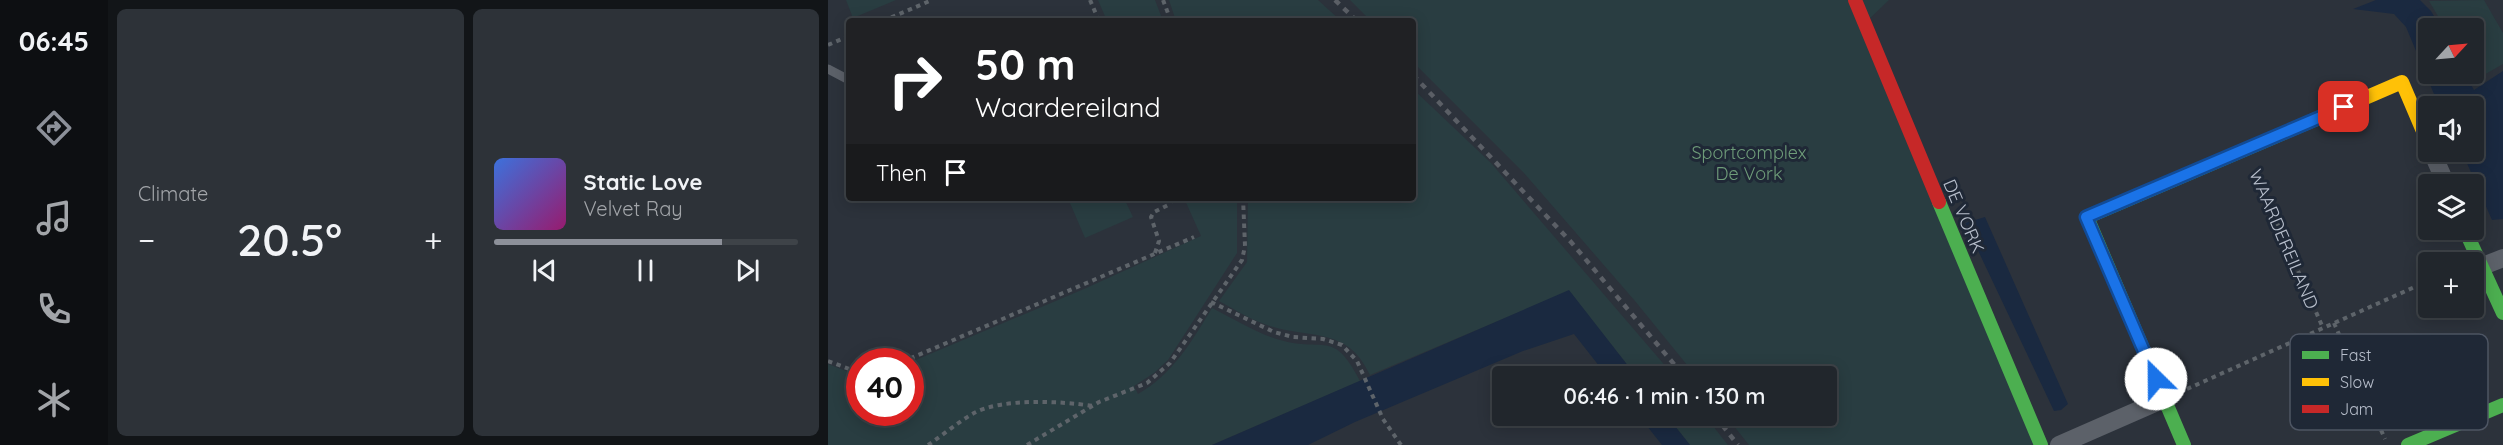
<!DOCTYPE html>
<html lang="en">
<head>
<meta charset="utf-8">
<style>
  :root { --surface:#21262c; --page:#2d3238; --text:#f1f3f6; --muted:#a2a5a9; --line:#3e4348; --accent:#8c9099 }
  body { margin:0; font-family:Quicksand,sans-serif; background:var(--page); color:var(--text); height:100vh; display:flex; flex-direction:column; font-size:22px; white-space:nowrap }
  * { box-sizing:border-box; margin:0 }
  p { font-size:20px; color:var(--muted) }
  .icon { flex:none; width:33px; height:33px; fill:none; stroke:currentColor; stroke-width:2; stroke-linecap:round; stroke-linejoin:round }
  .map { position:relative; flex:1; overflow:hidden }
  .sheet { display:flex; flex-direction:column; gap:9px; padding:9px; background:#121518; width:720px }
  .sheet>* { flex:none }
  .hud { position:absolute; left:18px; top:18px; width:570px; height:183px; border-radius:6px; box-shadow:0 3px 15px #0003,0 0 0 2px var(--line); background:#202124; color:#fff; overflow:hidden }
  .needle { width:39px; rotate:64deg }
  .buttons { position:absolute; left:1590px; top:18px; display:grid; gap:12px }
  .buttons a { display:grid; place-items:center; width:66px; height:66px; border-radius:6px; background:var(--surface); box-shadow:0 3px 15px #0003,0 0 0 2px var(--line); font-size:30px }
  .speed { position:absolute; left:18px; top:348px; display:flex; gap:12px; font-size:30px; font-weight:700; text-align:center }
  .speed>* { display:grid; place-content:center; width:78px; height:78px; border-radius:50%; background:var(--surface); box-shadow:0 3px 15px #0003,0 0 0 2px var(--line); line-height:1 }
  .speed .limit { border:9px solid #d22; background:#fff; color:#111 }
  .pin { position:absolute; display:grid; place-items:center; width:51px; height:51px; color:#fff; margin:-26px; border-radius:12px; box-shadow:0 3px 9px #0006 }
  .me { position:absolute; width:66px; margin:-33px; rotate:337deg; stroke-linejoin:round; filter:drop-shadow(0 0 4px #0008) }
  .turn { display:flex; align-items:center; gap:21px; height:126px; padding:0 30px; font-size:27px }
  .turn .icon { width:78px; height:78px; stroke-width:2.5 }
  .turn b { display:block; font-size:42px; line-height:51px }
  .then { display:flex; align-items:center; height:57px; padding:0 30px; background:#0003; gap:12px; font-size:22px }
  .big { font-size:45px; font-weight:600; line-height:1.1 }
  .sheet .widget { flex:1; display:flex; flex-direction:column; justify-content:center; gap:9px; min-width:0; padding:0 21px; border-radius:9px; background:var(--page) }
  .song { display:flex; align-items:center; gap:18px }
  .cover { width:72px; height:72px; border-radius:9px; background:linear-gradient(135deg,hsl(220 70% 55%),hsl(320 70% 35%)) }
  .played { height:6px; border-radius:3px; background:linear-gradient(90deg,var(--accent) 75%,var(--line) 75%) }
  .keys { display:flex; justify-content:space-around; direction:ltr }
  .heat { display:flex; justify-content:space-between; align-items:center; font-size:33px; direction:ltr }
  .sheet .tiles { flex:1; display:grid; gap:9px; grid-template-columns:repeat(2,1fr) }
  .trip { position:absolute; left:664px; top:366px; width:345px; height:60px; border-radius:6px; background:var(--surface); box-shadow:0 3px 15px #0003,0 0 0 2px var(--line); font-weight:600; line-height:60px; text-align:center }
  main { display:flex; flex:1; min-height:0 }
  .menu { display:flex; flex-direction:column; width:108px; justify-content:space-around; align-items:center; background:#0d0f12; color:var(--muted) }
  .menu .icon { width:42px; height:42px }
  .menu .selected { color:var(--accent) }
  .menu b { font-size:27px; color:var(--text) }
  .map>svg:first-child { display:block }
</style>
</head>
<body>
<main>
<nav class="menu">
<b>06:45</b>
<svg class="icon selected" aria-label="directions" viewBox="0 0 24 24"><path d="M12 3l9 9-9 9-9-9zM9 14v-3h6M13 9l2 2-2 2"/></svg>
<svg class="icon" aria-label="music" viewBox="0 0 24 24"><path d="M9 18V5l10-2v13"/><circle cx="6" cy="18" r="3"/><circle cx="16" cy="16" r="3"/></svg>
<svg class="icon" aria-label="phone" viewBox="0 0 24 24"><path d="M5 4h4l2 5-3 2q2 4 5 5l2-3 5 2v4C11 20 4 13 5 4z"/></svg>
<svg class="icon" aria-label="climate" viewBox="0 0 24 24"><path d="M12 3v18M4 7l16 10M4 17L20 7"/></svg>
</nav>
<section class="sheet">
<div class="tiles">
<div class="widget"><p>Climate</p>
<div class="heat"><a>−</a><b class="big">20.5°</b><a>+</a></div>
</div>
<div class="widget">
<div class="song"><i class="cover"></i><div><b>Static Love</b><p>Velvet Ray</p></div></div>
<div class="played"></div>
<div class="keys"><svg class="icon" aria-label="previous" viewBox="0 0 24 24"><path d="M18 5L8 12l10 7zM5 5v14"/></svg><svg class="icon" aria-label="pause" viewBox="0 0 24 24"><path d="M8 5v14M16 5v14"/></svg><svg class="icon" aria-label="next" viewBox="0 0 24 24"><path d="M6 5l10 7-10 7zM19 5v14"/></svg></div>
</div>
</div>
</section>
<div class="map">
<svg width="1675" height="445" viewBox="0 0 1675 445">
  <rect width="100%" height="100%" fill="#2c323b"/>
  <path fill="#293d41" d="M18 0H68L25 18Z
    M270 0H327L335 21H279Z
    M341 0H490L513 21H348Z
    M522 0H1061L1039 21 1213 445H921L898 416H999V376H868L807 301 696 173 585 62V21H543Z
    M1656 0 1675 33V64L1647 80 1643 74H1646V28H1617L1601 1Z
    M585 89 663 163 846 376H808L741 291 542 375C521 330 490 338 449 328 428 323 409 311 391 301L419 262 420 198H585Z
    M254 198H296L305 217 257 238 242 203Z
    M356 198H409V253L340 360 326 373 306 386 310 394C345 374 364 341 384 308 406 319 428 333 452 340 496 353 505 328 532 381L384 445H0V364L31 376 32 412H82L83 362 256 289 373 236Z
    M839 416H877L900 445H862Z"/>
  <path fill="#1a2940" d="M1548 0H1592L1603 11 1613 28H1600V74H1637L1646 90 1675 71V219L1664 220 1634 152H1646V106H1611L1578 27 1566 14 1525 9Z
    M1157 217 1240 404 1233 410 1226 411 1137 223Z
    M741 290 808 376H779L746 334 695 351 527 422 480 445H384Z
    M811 416H839L862 445H834Z"/>
  <g fill="none" stroke-linecap="round" stroke-linejoin="round">
    <path stroke="#5e646a" stroke-width="4" stroke-dasharray="4.5 4.5" stroke-linecap="butt" d="M262 0 271 21
      M335 0 343 21
      M55 21 104 0
      M0 45 21 36
      M1427 172 1495 328
      M327 253 331 241 323 217 326 212 342 204 344 198
      M383 302 446 332 465 337 495 339 514 345 529 361 555 419 573 445
      M1506 323 1557 439
      M0 361 32 373
      M74 362 366 237
      M1359 389 1600 281
      M100 445C115 435 130 422 146 413 174 398 233 401 265 406
      M199 445 271 402 319 383 342 363 414 260 417 246 415 198"/>
    <path stroke="#5c6169" stroke-width="9" d="M0 69 21 80"/>
    <path stroke="#5c6169" stroke-width="18" d="M1604 152 1618 184
      M1655 266 1675 258
      M1231 445 1336 399"/>
    <path stroke="#4caf50" stroke-width="14" d="M1111 202 1213 445
      M1637 230 1675 313
      M1356 445 1259 217 1486 120
      M1580 445 1675 405"/>
    <path stroke="#ffc107" stroke-width="14" d="M1486 120 1574 82 1600 143"/>
    <path stroke="#c62828" stroke-width="14" d="M1027 0 1111 202"/>
    <path stroke="#5b5f66" stroke-width="4.5" stroke-dasharray="6 6" stroke-linecap="butt" d="M507 0 529 21
      M585 75 743 242 856 376
      M887 416 910 445"/>
  </g>
  <g fill="none" stroke-linecap="round" stroke-linejoin="round">
    <g stroke="#114b97" stroke-width="15">
      <path id="route" d="M1328 379 1258 217 1516 107"/>
    </g>
    <use href="#route" stroke="#1a73e8" stroke-width="10"/>
  </g>
  <g text-anchor="middle" dominant-baseline="central" stroke-width="6" stroke-linejoin="round" paint-order="stroke">
    <g font-size="18" fill="#6e9c79" stroke="#1f2836">
      <text x="921" y="152">Sportcomplex<tspan x="921" dy="21">De Vork</tspan></text>
    </g>
    <g font-size="18" fill="#b7becb" stroke="#1f2836">
      <text transform="translate(1136 216) rotate(67)">DE VORK</text>
      <text transform="translate(1456 239) rotate(67)">WAARDEREILAND</text>
    </g>
  </g>
  <rect x="1462" y="334" width="198" height="96" rx="9" fill="#1f2836" stroke="#4d5563" stroke-width="1.5"/>
  <rect x="1474" y="351" width="27" height="8" fill="#4caf50"/>
  <rect x="1474" y="378" width="27" height="8" fill="#ffc107"/>
  <rect x="1474" y="405" width="27" height="8" fill="#c62828"/>
  <g font-size="16" fill="#b7becb">
    <text x="1512" y="361">Fast</text>
    <text x="1512" y="388">Slow</text>
    <text x="1512" y="415">Jam</text>
  </g>
</svg>
<div class="buttons">
<a><svg class="needle" viewBox="-14 -14 28 28"><path d="M0-13l5 13h-10z" fill="#e53935"/><path d="M0 13l5-13h-10z" fill="#a2a5a9"/></svg></a>
<a><svg class="icon" aria-label="sound" viewBox="0 0 24 24"><path d="M4 9h4l5-4v14l-5-4H4zM17 9q2 3 0 6"/></svg></a>
<a><svg class="icon" aria-label="layers" viewBox="0 0 24 24"><path d="M12 4l9 5-9 5-9-5zM3 14l9 5 9-5"/></svg></a>
<a>+</a>
</div>
<div class="speed"><div class="limit">40</div></div>
<div class="pin" style="left:1516px;top:107px;background:#d93025"><svg class="icon" aria-label="arrive" viewBox="0 0 24 24"><path d="M6 21V4h12l-3 4 3 4H6"/></svg></div>
<svg class="me" style="left:1328px;top:379px" viewBox="-20 -20 40 40"><circle r="19" fill="#fff"/><path d="M0-13L10 11 0 6-10 11z" fill="#1a73e8"/></svg>
<div class="trip">06:46 · 1 min · 130 m</div>
<div class="hud">
<div class="turn"><svg class="icon" aria-label="right" viewBox="0 0 24 24"><path d="M7 20v-9h11M14 6l5 5-5 5"/></svg><div><b>50 m</b>Waardereiland</div></div>
<div class="then">Then<svg class="icon" aria-label="arrive" viewBox="0 0 24 24"><path d="M6 21V4h12l-3 4 3 4H6"/></svg></div>
</div>
</div>
</main>
</body>
</html>
